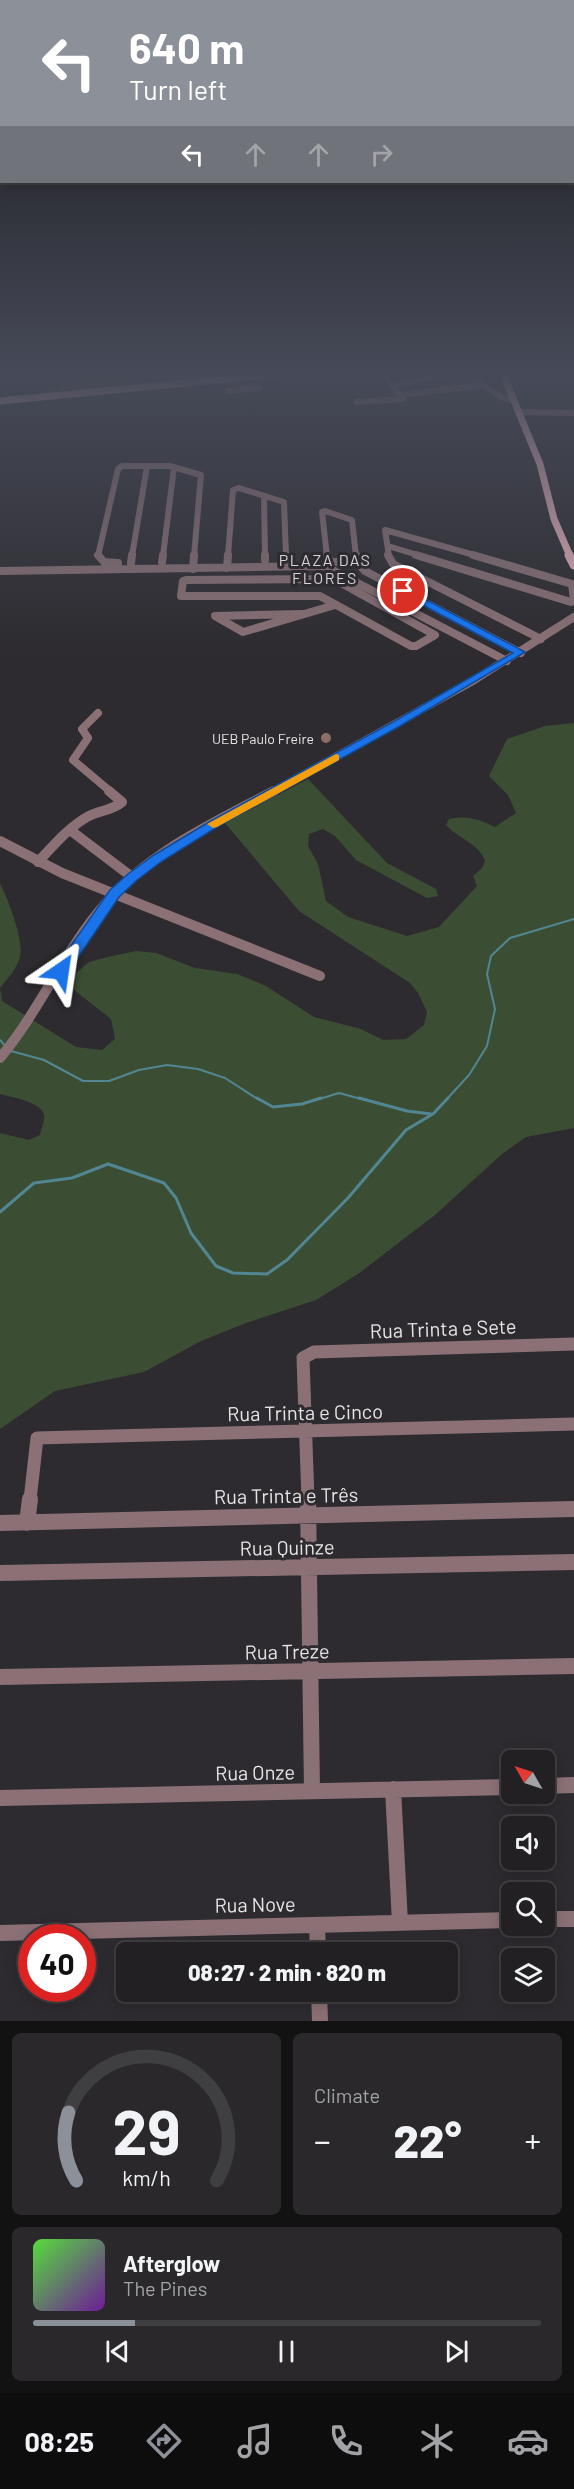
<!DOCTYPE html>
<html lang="en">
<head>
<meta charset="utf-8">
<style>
  :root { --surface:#222023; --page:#2a282b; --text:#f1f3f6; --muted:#a2a3a6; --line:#3f3e41; --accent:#8c9099 }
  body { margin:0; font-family:Barlow,sans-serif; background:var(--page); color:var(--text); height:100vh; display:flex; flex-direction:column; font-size:22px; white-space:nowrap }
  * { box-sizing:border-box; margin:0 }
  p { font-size:20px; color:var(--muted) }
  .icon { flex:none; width:33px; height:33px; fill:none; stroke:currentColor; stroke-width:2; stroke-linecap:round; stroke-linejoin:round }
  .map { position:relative; height:2021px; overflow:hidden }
  .details { display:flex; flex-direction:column; gap:12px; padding:12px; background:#131213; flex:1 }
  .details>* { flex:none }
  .guide { position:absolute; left:0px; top:0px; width:574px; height:183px; box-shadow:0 3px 15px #0003,0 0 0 2px var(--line); background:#8c9099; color:#fff; overflow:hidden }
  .needle { width:39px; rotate:309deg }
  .tools { position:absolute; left:501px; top:1750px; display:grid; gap:12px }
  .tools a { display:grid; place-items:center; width:54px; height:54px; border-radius:9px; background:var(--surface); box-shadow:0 3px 15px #0003,0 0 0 2px var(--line); font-size:30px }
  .speed { position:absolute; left:18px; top:1924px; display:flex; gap:12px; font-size:30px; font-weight:700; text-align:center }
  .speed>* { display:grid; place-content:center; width:78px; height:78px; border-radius:50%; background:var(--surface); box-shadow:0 3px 15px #0003,0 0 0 2px var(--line); line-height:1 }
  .speed .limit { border:9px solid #d22; background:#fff; color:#111 }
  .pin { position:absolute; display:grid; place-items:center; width:51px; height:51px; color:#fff; margin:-26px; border:3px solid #fff; border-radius:50%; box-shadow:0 2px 6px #0007 }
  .me { position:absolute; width:66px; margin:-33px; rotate:32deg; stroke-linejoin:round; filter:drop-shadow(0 0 4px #0008) }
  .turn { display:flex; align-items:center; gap:21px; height:126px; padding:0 30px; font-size:27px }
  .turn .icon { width:78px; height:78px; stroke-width:2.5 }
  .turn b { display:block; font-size:42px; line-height:51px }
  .lanes { display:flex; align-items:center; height:57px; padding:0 30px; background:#0003; justify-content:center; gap:30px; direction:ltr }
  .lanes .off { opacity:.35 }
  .big { font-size:45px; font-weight:800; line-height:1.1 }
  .details .card { flex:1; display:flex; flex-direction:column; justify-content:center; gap:9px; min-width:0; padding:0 21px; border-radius:9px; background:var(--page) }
  .details .dial { align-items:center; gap:0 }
  .dial svg { height:156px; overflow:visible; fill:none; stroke:var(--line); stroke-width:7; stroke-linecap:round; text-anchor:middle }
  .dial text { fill:var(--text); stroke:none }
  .song { display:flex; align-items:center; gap:18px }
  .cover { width:72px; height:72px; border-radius:9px; background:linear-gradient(135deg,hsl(110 70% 55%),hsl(280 70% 35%)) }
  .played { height:6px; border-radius:3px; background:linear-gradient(90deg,var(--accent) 20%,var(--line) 20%) }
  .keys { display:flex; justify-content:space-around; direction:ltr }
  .heat { display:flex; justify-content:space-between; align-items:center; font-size:33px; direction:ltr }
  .details .tiles { flex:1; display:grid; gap:12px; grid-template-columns:1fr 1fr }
  .card:last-child { grid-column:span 2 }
  .trip { position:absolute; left:116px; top:1942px; width:342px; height:60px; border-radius:9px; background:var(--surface); box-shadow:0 3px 15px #0003,0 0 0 2px var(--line); font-weight:800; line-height:60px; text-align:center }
  .dock { display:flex; height:96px; justify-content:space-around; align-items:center; background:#0e0d0e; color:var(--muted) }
  .dock .icon { width:42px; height:42px }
  .dock .active { color:var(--accent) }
  .dock b { font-size:27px; color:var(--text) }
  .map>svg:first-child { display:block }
</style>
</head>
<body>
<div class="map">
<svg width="574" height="2021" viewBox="0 0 574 2021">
  <rect width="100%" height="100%" fill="#2d2b2f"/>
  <path fill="#3b4e33" d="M55 374H195L202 378 198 380 173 381 151 377 132 386 51 394 47 393 49 388 78 379C72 372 59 378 55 374Z
    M574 723V1128L526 1137 502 1154 435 1215 358 1274 316 1300 246 1323 201 1341 144 1372 55 1391 0 1429V1133L29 1140 40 1135C41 1130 45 1121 44 1115 42 1102 11 1097 0 1094V884C8 898 24 941 20 956 17 969 8 978 0 988L2 1001 76 1047 102 1050 115 1039 111 1019 74 990 76 973 89 962 108 957 136 951 156 953 195 968 237 974 266 986 314 1017 361 1029 383 1040 406 1039 424 1025 427 1012 418 993 410 983 299 911 225 823 308 779 387 863 436 889 438 896 427 898 356 860 335 836 323 829 309 834 308 846 318 864 326 901 348 917 407 936 439 927 477 886 473 876 482 868 485 861C480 844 457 838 446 825L449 819C467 815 479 819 495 827L516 813 508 795 489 776 507 739 545 726Z"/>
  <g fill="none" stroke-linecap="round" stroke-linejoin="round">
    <path stroke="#528693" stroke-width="2" d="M0 1040 6 1047
      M11 1051 44 1060 83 1081H109L139 1070 167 1065 198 1069 225 1078 259 1100
      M316 1100 339 1093 365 1100
      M446 1100 469 1075 487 1046 495 1009 487 974 491 956 510 938 574 919"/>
    <path stroke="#528693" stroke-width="3" d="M257 1098 273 1107 302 1104 321 1098
      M359 1098 407 1111 431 1114
      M0 1212 34 1183 72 1178 108 1164 164 1183 176 1198 191 1233 216 1266 233 1273 267 1274 287 1260 348 1198 406 1130 433 1114 448 1098"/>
    <path stroke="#8b7176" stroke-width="6" d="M468 374 501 397 514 401
      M393 385 443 376
      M228 391 259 388
      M400 395 482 385
      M357 402 403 399 383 374
      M519 412 574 413
      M264 496 265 556
      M388 546 421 556
      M98 556 118 469 122 466H170L201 475 194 556
      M132 556 147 466
      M163 556 174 467
      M228 556 233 490 239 488 284 502 286 556
      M327 556 322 512 325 511 352 520 356 556
      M389 556 385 530 478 556"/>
    <path stroke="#8b7176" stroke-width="8" d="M98 555 104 562 118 563
      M265 555V560
      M286 555V560
      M327 555V559L333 562H357
      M356 555 357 562
      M388 555 393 564 541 639
      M416 555 571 602 574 600 572 584 473 555
      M162 562 163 555
      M357 562 365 571 521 653
      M131 563 132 555
      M227 568 228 555
      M193 569 194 555
      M0 571 325 566 507 661
      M334 579 435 635 416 646H411L320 596H181L183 581 186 580Z
      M303 614 215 616 243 632 335 605
      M98 713 82 729 88 738 73 760 111 792
      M272 792 471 682 574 617"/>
    <path stroke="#8b7176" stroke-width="10" d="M70 830 132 877
      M0 841 62 873 320 976
      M38 862C53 846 68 828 87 817 99 810 112 811 122 802L109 791
      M0 1058C40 1010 64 951 105 904 149 852 215 822 274 791"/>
    <path stroke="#8b7176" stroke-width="13" d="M30 1500 37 1438 574 1424
      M308 1500 303 1358 314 1352 574 1344"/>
    <path stroke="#8b7176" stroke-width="16" d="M308 1499 312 1791
      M0 1523 574 1509
      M27 1523 30 1499
      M0 1573 574 1562
      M0 1677 574 1666
      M544 1786 574 1785
      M393 1789 400 1923
      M0 1798 512 1787
      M544 1919H574
      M317 1925 318 1953
      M0 1933 512 1920
      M319 1992 320 2021"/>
    <path stroke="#ecb6c0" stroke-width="7" d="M503 374 540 464 554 519 570 556
      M0 401 280 374"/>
    <path stroke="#ecb6c0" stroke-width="9" d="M569 555 574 565"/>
  </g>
  <linearGradient id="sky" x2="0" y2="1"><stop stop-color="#19181a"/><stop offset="0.57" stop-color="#464a58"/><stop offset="1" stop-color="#464a58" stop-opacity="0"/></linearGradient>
  <rect width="574" height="657" fill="url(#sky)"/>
  <path fill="#1a73e8" stroke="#114b97" stroke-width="1.5" d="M400 589H406L525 652 400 726 217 827 162 861 137 880 119 897 66 975H56L54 971 56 967 110 890 128 874 154 855 209 822 393 722 513 653 400 593Z"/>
  <path fill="#f59e0b" d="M336 754 339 755V760L217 827 213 828 207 824Z"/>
  <circle fill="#8d6e63" stroke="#2d2b2f" stroke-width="2" cx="326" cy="738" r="6"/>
  <g text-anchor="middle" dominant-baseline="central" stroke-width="6" stroke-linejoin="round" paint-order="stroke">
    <g font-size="14" fill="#e5e4e6" stroke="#2d2b2f" text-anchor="end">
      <text x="314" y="738">UEB Paulo Freire</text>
    </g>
    <g font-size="16" letter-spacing="1.5" fill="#d6d2d7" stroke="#2d2b2f">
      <text x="325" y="559">PLAZA DAS<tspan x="325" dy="18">FLORES</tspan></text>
    </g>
    <g font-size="20" fill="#e5e4e6" stroke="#2d2b2f">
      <text transform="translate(443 1328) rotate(-2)">Rua Trinta e Sete</text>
      <text transform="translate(305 1412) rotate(-1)">Rua Trinta e Cinco</text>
      <text transform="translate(286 1495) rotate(-1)">Rua Trinta e Três</text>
      <text transform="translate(287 1547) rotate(-1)">Rua Quinze</text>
      <text transform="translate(287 1651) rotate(-1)">Rua Treze</text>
      <text transform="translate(255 1772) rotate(-1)">Rua Onze</text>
      <text transform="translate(255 1904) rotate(-1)">Rua Nove</text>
    </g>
  </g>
</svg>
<div class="tools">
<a><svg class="needle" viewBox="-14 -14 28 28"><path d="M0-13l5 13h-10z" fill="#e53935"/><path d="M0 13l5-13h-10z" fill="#a2a3a6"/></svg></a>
<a><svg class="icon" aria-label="sound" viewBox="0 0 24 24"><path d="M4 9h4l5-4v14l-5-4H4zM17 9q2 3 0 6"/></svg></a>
<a><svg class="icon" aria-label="search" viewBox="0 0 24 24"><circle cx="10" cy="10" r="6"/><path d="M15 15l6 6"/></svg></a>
<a><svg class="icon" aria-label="layers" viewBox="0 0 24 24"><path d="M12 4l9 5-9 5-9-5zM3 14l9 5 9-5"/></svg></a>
</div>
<div class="speed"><div class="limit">40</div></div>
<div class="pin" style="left:403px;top:591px;background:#d93025"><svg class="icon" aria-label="arrive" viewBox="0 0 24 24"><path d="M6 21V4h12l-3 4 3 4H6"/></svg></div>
<svg class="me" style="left:61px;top:971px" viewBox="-20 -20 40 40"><path d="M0-17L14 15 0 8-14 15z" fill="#1a73e8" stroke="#fff" stroke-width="4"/></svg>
<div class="trip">08:27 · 2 min · 820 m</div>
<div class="guide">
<div class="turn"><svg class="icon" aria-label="left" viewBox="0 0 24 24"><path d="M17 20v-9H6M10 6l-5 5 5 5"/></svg><div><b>640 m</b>Turn left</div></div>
<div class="lanes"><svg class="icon" aria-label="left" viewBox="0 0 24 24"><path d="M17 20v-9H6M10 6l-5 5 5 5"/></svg><svg class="icon off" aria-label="ahead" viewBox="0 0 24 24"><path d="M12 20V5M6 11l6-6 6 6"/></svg><svg class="icon off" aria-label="ahead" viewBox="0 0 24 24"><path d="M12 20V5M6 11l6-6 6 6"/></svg><svg class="icon off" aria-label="right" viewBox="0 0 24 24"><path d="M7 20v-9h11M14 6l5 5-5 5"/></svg></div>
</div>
</div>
<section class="details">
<div class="tiles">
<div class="card dial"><svg viewBox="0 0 100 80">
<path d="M14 69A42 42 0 1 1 86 69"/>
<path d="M14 69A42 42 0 0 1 10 34" stroke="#8c9099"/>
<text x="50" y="56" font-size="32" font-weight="700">29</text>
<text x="50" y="72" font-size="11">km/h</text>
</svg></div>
<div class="card"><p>Climate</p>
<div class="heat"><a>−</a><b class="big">22°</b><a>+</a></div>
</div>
<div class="card">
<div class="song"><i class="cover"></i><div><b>Afterglow</b><p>The Pines</p></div></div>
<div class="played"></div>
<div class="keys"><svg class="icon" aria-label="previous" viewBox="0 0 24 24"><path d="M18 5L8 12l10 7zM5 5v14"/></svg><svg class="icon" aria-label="pause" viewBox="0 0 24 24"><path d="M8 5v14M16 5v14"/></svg><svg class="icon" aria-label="next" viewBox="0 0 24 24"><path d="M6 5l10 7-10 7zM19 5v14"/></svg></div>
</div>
</div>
</section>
<nav class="dock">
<b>08:25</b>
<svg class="icon active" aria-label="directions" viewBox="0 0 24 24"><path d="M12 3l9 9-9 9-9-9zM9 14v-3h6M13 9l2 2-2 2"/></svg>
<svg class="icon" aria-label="music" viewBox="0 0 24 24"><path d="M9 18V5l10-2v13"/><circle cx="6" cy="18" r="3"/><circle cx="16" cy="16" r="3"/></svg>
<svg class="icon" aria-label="phone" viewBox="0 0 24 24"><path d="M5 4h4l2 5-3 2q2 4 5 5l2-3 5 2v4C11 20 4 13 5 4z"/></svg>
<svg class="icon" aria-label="climate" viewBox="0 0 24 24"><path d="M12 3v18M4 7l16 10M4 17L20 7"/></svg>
<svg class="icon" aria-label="car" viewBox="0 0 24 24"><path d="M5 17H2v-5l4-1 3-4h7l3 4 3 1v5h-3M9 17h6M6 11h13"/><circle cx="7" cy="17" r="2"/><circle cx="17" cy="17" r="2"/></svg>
</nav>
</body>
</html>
